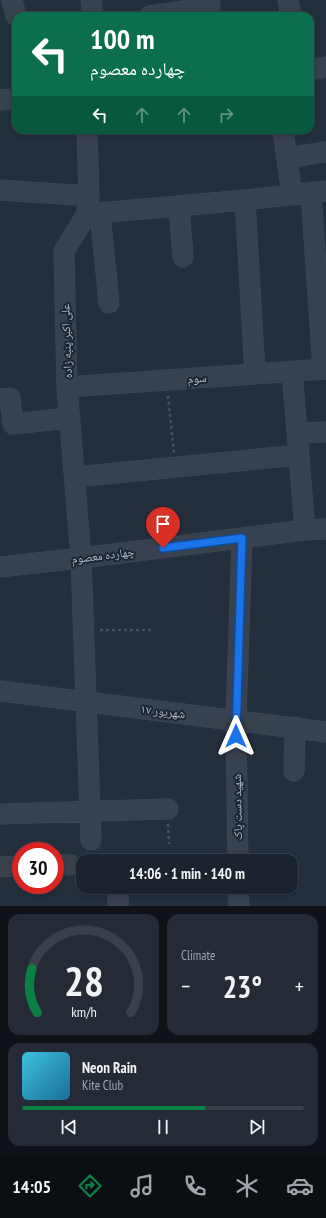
<!DOCTYPE html>
<html lang="en">
<head>
<meta charset="utf-8">
<style>
  :root { --surface:#1b232e; --page:#242b36; --text:#f1f3f6; --muted:#a0a4aa; --line:#39404a; --accent:#0b8043 }
  body { margin:0; font-family:"PT Sans Narrow","Noto Naskh Arabic",sans-serif; background:var(--page); color:var(--text); height:100vh; display:flex; flex-direction:column; font-size:15px; white-space:nowrap }
  * { box-sizing:border-box; margin:0 }
  p { font-size:13px; color:var(--muted) }
  .icon { flex:none; width:22px; height:22px; fill:none; stroke:currentColor; stroke-width:2; stroke-linecap:round; stroke-linejoin:round }
  .map { position:relative; height:906px; overflow:hidden }
  .sheet { display:flex; flex-direction:column; gap:8px; padding:8px; background:#0f1319; flex:1 }
  .sheet>* { flex:none }
  .guide { position:absolute; left:12px; top:12px; width:302px; height:122px; border-radius:12px; box-shadow:0 2px 6px #0003,0 0 0 1px var(--line); background:#0b6e4f; color:#fff; overflow:hidden }
  .speed { position:absolute; left:12px; top:842px; display:flex; gap:8px; font-size:20px; font-weight:700; text-align:center }
  .speed>* { display:grid; place-content:center; width:52px; height:52px; border-radius:50%; background:var(--surface); box-shadow:0 2px 6px #0003,0 0 0 1px var(--line); line-height:1 }
  .speed .limit { border:6px solid #d22; background:#fff; color:#111 }
  .pin { position:absolute; display:grid; place-items:center; width:34px; height:34px; color:#fff; margin:-41px -17px; border-radius:50% 50% 50% 0; rotate:-45deg; box-shadow:0 0 4px #0007 }
  .pin .icon { rotate:45deg }
  .me { position:absolute; width:44px; margin:-22px; rotate:0deg; stroke-linejoin:round; filter:drop-shadow(0 0 3px #0008) }
  .turn { display:flex; align-items:center; gap:14px; height:84px; padding:0 12px; font-size:18px }
  .turn .icon { width:52px; height:52px; stroke-width:2.5 }
  .turn b { display:block; font-size:28px; line-height:34px }
  .lanes { display:flex; align-items:center; height:38px; padding:0 12px; background:#0003; justify-content:center; gap:20px; direction:ltr }
  .lanes .off { opacity:.35 }
  .big { font-size:30px; font-weight:700; line-height:1.1 }
  .sheet .card { flex:1; display:flex; flex-direction:column; justify-content:center; gap:6px; min-width:0; padding:0 14px; border-radius:12px; background:var(--page) }
  .sheet .dial { align-items:center; gap:0 }
  .dial svg { height:104px; overflow:visible; fill:none; stroke:var(--line); stroke-width:7; stroke-linecap:round; text-anchor:middle }
  .dial text { fill:var(--text); stroke:none }
  .song { display:flex; align-items:center; gap:12px }
  .cover { width:48px; height:48px; border-radius:6px; background:linear-gradient(135deg,hsl(190 70% 55%),hsl(200 70% 35%)) }
  .played { height:4px; border-radius:2px; background:linear-gradient(90deg,var(--accent) 65%,var(--line) 65%) }
  .keys { display:flex; justify-content:space-around; direction:ltr }
  .heat { display:flex; justify-content:space-between; align-items:center; font-size:22px; direction:ltr }
  .sheet .tiles { flex:1; display:grid; gap:8px; grid-template-columns:1fr 1fr }
  .card:last-child { grid-column:span 2 }
  .trip { position:absolute; left:76px; top:854px; width:222px; height:40px; border-radius:12px; background:var(--surface); box-shadow:0 2px 6px #0003,0 0 0 1px var(--line); font-weight:700; line-height:40px; text-align:center }
  .tab-bar { display:flex; height:64px; justify-content:space-around; align-items:center; background:#0b0e12; color:var(--muted) }
  .tab-bar .icon { width:28px; height:28px }
  .tab-bar .active { color:var(--accent) }
  .tab-bar b { font-size:18px; color:var(--text) }
  .map>svg:first-child { display:block }
</style>
</head>
<body>
<div class="map">
<svg width="326" height="906" viewBox="0 0 326 906">
  <rect width="100%" height="100%" fill="#242f3e"/>
  <g fill="none" stroke-linecap="round" stroke-linejoin="round">
    <g stroke="#414a57" stroke-width="21">
      <path id="minor" d="M12 0 16 16
        M91 0 93 16
        M288 0 291 16
        M150 16 210 7 209 0
        M310 70 326 67
        M0 100 16 99
        M87 130 89 196 87 214 64 251 67 387 81 558 91 840
        M283 130 292 195
        M287 158 326 152
        M0 190 89 196
        M311 193 323 369
        M245 200 255 374
        M179 206 183 257
        M100 213 109 303
        M87 214 245 200 326 191
        M292 371 305 530
        M67 387 326 369
        M0 399 10 398 13 424 70 418
        M297 433 326 432
        M75 477 299 455
        M0 567 81 558 305 530 326 529
        M0 691 326 732
        M294 771 295 727
        M0 814 168 809
        M238 861 236 720 242 538
        M55 865H70
        M0 867 21 866
        M238 887 239 906
        M118 891V906"/>
    </g>
    <path stroke="#3f5557" stroke-width="2.5" stroke-dasharray="3 3" stroke-linecap="butt" d="M168 396 174 453
      M100 630H153
      M168 824 169 844"/>
    <use href="#minor" stroke="#38414e" stroke-width="20"/>
  </g>
  <g fill="none" stroke-linecap="round" stroke-linejoin="round">
    <g stroke="#114b97" stroke-width="10">
      <path id="route" d="M163 548 242 538 236 736"/>
    </g>
    <use href="#route" stroke="#1a73e8" stroke-width="7"/>
  </g>
  <g text-anchor="middle" dominant-baseline="central" stroke-width="4" stroke-linejoin="round" paint-order="stroke">
    <g font-size="12" fill="#b4bcc9" stroke="#1d2633">
      <text transform="translate(66 341) rotate(-92)">علی اکبر پنبه زاده</text>
      <text transform="translate(197 378) rotate(-4)">سوم</text>
      <text transform="translate(103 555) rotate(-7)">چهارده معصوم</text>
      <text transform="translate(163 711) rotate(7)">۱۷ شهریور</text>
      <text transform="translate(237 807) rotate(-91)">شهید دست پاک</text>
    </g>
  </g>
</svg>
<div class="speed"><div class="limit">30</div></div>
<div class="pin" style="left:163px;top:548px;background:#d93025"><svg class="icon" aria-label="arrive" viewBox="0 0 24 24"><path d="M6 21V4h12l-3 4 3 4H6"/></svg></div>
<svg class="me" style="left:236px;top:736px" viewBox="-20 -20 40 40"><path d="M0-17L14 15 0 8-14 15z" fill="#1a73e8" stroke="#fff" stroke-width="4"/></svg>
<div class="trip">14:06 · 1 min · 140 m</div>
<div class="guide">
<div class="turn"><svg class="icon" aria-label="left" viewBox="0 0 24 24"><path d="M17 20v-9H6M10 6l-5 5 5 5"/></svg><div><b>100 m</b>چهارده معصوم</div></div>
<div class="lanes"><svg class="icon" aria-label="left" viewBox="0 0 24 24"><path d="M17 20v-9H6M10 6l-5 5 5 5"/></svg><svg class="icon off" aria-label="ahead" viewBox="0 0 24 24"><path d="M12 20V5M6 11l6-6 6 6"/></svg><svg class="icon off" aria-label="ahead" viewBox="0 0 24 24"><path d="M12 20V5M6 11l6-6 6 6"/></svg><svg class="icon off" aria-label="right" viewBox="0 0 24 24"><path d="M7 20v-9h11M14 6l5 5-5 5"/></svg></div>
</div>
</div>
<section class="sheet">
<div class="tiles">
<div class="card dial"><svg viewBox="0 0 100 80">
<path d="M14 69A42 42 0 1 1 86 69"/>
<path d="M14 69A42 42 0 0 1 10 35" stroke="#0b8043"/>
<text x="50" y="56" font-size="32" font-weight="700">28</text>
<text x="50" y="72" font-size="11">km/h</text>
</svg></div>
<div class="card"><p>Climate</p>
<div class="heat"><a>−</a><b class="big">23°</b><a>+</a></div>
</div>
<div class="card">
<div class="song"><i class="cover"></i><div><b>Neon Rain</b><p>Kite Club</p></div></div>
<div class="played"></div>
<div class="keys"><svg class="icon" aria-label="previous" viewBox="0 0 24 24"><path d="M18 5L8 12l10 7zM5 5v14"/></svg><svg class="icon" aria-label="pause" viewBox="0 0 24 24"><path d="M8 5v14M16 5v14"/></svg><svg class="icon" aria-label="next" viewBox="0 0 24 24"><path d="M6 5l10 7-10 7zM19 5v14"/></svg></div>
</div>
</div>
</section>
<nav class="tab-bar">
<b>14:05</b>
<svg class="icon active" aria-label="directions" viewBox="0 0 24 24"><path d="M12 3l9 9-9 9-9-9zM9 14v-3h6M13 9l2 2-2 2"/></svg>
<svg class="icon" aria-label="music" viewBox="0 0 24 24"><path d="M9 18V5l10-2v13"/><circle cx="6" cy="18" r="3"/><circle cx="16" cy="16" r="3"/></svg>
<svg class="icon" aria-label="phone" viewBox="0 0 24 24"><path d="M5 4h4l2 5-3 2q2 4 5 5l2-3 5 2v4C11 20 4 13 5 4z"/></svg>
<svg class="icon" aria-label="climate" viewBox="0 0 24 24"><path d="M12 3v18M4 7l16 10M4 17L20 7"/></svg>
<svg class="icon" aria-label="car" viewBox="0 0 24 24"><path d="M5 17H2v-5l4-1 3-4h7l3 4 3 1v5h-3M9 17h6M6 11h13"/><circle cx="7" cy="17" r="2"/><circle cx="17" cy="17" r="2"/></svg>
</nav>
</body>
</html>
